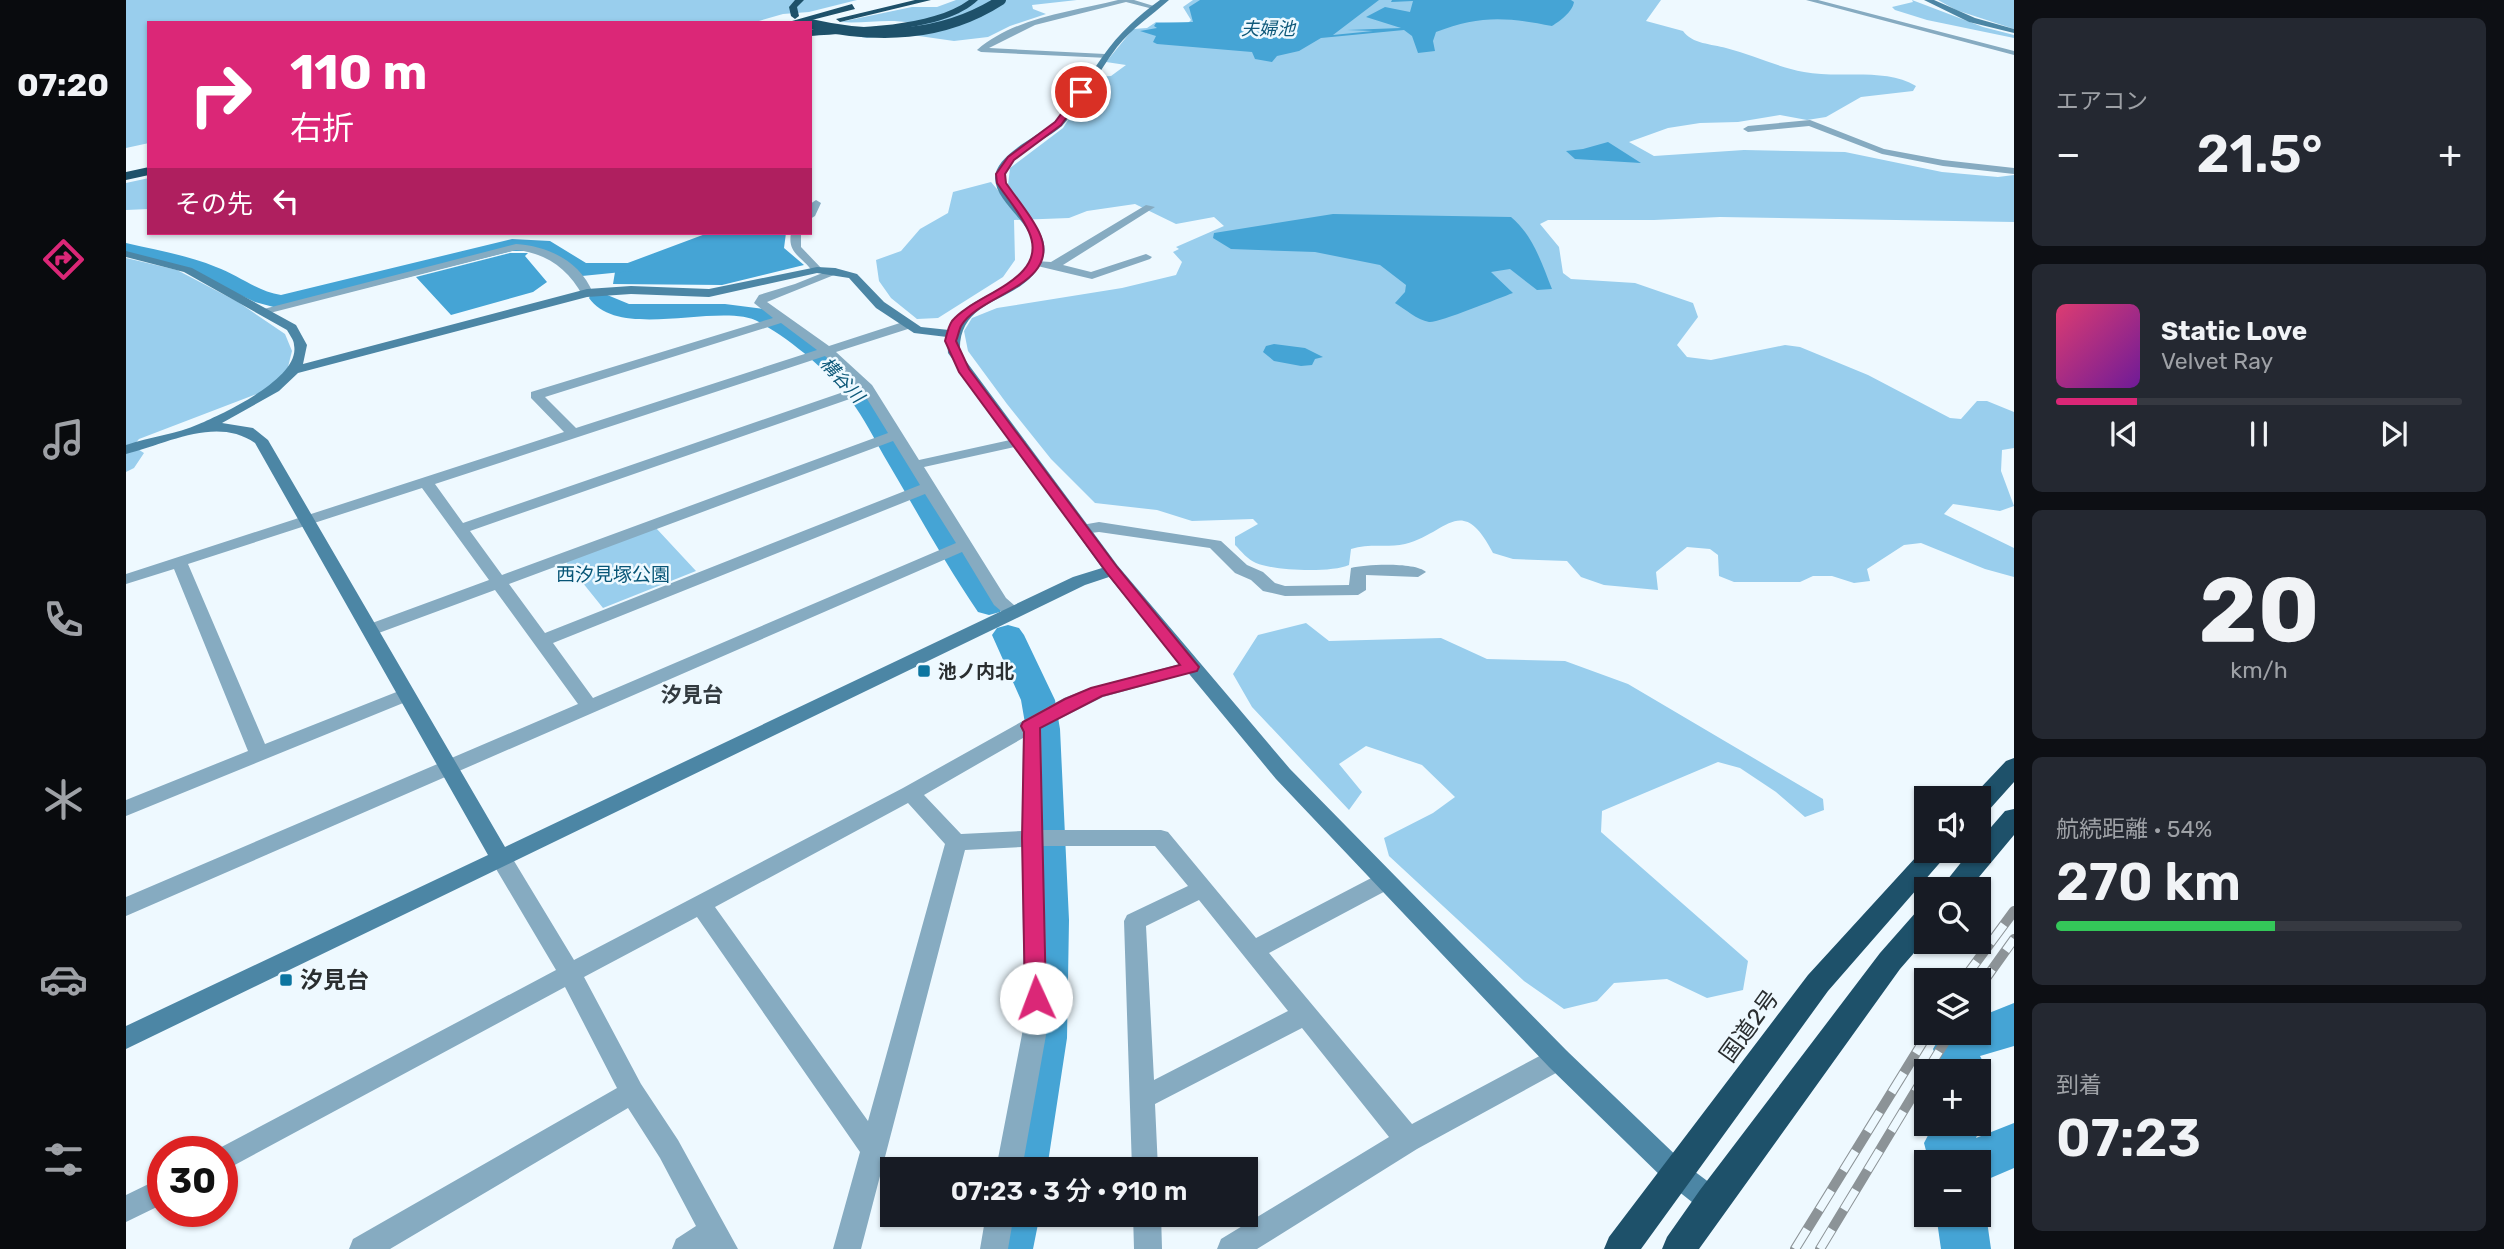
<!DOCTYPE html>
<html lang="ja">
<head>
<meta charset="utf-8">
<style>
  :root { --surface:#171b24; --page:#242831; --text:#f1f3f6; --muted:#9ea1a6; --line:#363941; --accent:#db2777 }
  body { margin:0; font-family:Rubik,"Noto Sans JP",sans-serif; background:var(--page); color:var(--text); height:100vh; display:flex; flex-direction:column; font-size:26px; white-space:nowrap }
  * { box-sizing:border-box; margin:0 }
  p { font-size:23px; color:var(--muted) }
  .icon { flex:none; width:38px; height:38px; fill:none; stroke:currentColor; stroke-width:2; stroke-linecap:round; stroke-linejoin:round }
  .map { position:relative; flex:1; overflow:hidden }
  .panel { display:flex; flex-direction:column; gap:18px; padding:18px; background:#0d0f14; width:490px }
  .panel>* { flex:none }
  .top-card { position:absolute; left:21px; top:21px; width:665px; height:214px; border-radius:0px; box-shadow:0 2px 5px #0004; background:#db2777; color:#fff; overflow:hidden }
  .buttons { position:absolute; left:1788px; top:786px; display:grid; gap:14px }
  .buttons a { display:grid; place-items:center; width:77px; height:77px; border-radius:0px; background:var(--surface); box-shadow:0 2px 5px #0004; font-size:35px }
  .speed { position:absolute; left:21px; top:1136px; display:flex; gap:14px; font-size:35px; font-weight:700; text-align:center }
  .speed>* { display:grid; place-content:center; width:91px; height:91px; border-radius:50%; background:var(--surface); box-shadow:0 2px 5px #0004; line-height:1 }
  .speed .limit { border:10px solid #d22; background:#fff; color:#111 }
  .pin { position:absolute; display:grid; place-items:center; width:60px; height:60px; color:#fff; margin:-30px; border:4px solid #fff; border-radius:50%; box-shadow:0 2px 7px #0007 }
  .me { position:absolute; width:77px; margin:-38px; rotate:358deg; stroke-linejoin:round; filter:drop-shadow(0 0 5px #0008) }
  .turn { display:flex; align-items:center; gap:24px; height:147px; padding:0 28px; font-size:32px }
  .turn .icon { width:91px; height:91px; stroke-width:2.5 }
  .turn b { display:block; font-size:49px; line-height:60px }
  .then { display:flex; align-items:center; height:66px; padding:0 28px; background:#0003; gap:14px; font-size:26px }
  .big { font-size:52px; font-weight:600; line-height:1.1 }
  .panel .card { flex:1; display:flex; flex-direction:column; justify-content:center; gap:10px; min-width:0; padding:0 24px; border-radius:10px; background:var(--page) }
  .panel .dial { align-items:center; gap:0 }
  .dial b { font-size:91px; line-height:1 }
  .song { display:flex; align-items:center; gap:21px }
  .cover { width:84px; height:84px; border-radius:10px; background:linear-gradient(135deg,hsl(340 70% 55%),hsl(280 70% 35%)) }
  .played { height:7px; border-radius:4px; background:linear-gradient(90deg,var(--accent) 20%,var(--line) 20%) }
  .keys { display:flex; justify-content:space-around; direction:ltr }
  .heat { display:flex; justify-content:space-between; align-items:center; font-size:38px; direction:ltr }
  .charge { height:10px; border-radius:5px; background:linear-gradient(90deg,#34c759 54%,var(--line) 0) }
  .trip { position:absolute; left:754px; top:1157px; width:378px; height:70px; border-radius:0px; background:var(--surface); box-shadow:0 2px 5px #0004; font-weight:600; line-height:70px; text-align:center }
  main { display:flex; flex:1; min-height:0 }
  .tabs { display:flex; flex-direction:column; width:126px; justify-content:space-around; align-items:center; background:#090b0e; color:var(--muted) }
  .tabs .icon { width:49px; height:49px }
  .tabs .active { color:var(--accent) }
  .tabs b { font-size:32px; color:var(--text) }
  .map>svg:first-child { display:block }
</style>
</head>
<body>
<main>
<nav class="tabs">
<b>07:20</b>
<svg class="icon active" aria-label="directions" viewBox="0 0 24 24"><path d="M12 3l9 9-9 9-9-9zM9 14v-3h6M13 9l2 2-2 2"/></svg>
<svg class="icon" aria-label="music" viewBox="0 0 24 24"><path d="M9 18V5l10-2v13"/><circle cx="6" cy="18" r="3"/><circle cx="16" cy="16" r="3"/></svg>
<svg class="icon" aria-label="phone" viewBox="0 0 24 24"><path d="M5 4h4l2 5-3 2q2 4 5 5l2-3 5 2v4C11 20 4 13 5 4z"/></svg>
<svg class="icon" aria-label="climate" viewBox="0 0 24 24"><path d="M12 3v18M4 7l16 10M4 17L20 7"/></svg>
<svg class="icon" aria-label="car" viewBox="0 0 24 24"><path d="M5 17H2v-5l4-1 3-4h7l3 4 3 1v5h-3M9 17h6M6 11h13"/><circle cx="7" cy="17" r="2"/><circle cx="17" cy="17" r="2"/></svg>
<svg class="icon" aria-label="filters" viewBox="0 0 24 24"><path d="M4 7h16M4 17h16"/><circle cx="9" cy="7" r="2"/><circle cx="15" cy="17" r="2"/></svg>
</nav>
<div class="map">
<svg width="1888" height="1249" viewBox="0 0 1888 1249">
  <rect width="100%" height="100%" fill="#eef9ff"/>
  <path fill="#99ceed" d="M0 0H731L683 12 657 14 626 23H23V143L0 148Z
    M830 0H951L906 5 907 9 920 14 884 26 862 37 828 41 779 34 741 38 729 36 785 23C761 18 739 24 714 22L786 7H811Z
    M1067 0H1535L1520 21 1557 31C1566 44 1586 44 1600 48 1627 55 1651 67 1678 72 1713 79 1759 67 1790 86L1787 91 1735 97 1700 117 1681 120 1654 115 1612 122 1574 123 1542 128 1503 142 1528 156 1618 150 1719 152 1816 172 1872 177 1888 175V222L1594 217 1528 220H1422L1414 224 1433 247 1437 273 1445 279 1509 283 1567 303 1572 317 1551 345 1561 357 1585 360 1659 345 1674 347 1742 375 1824 418 1835 419 1851 401H1861L1888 412V448L1876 450 1875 471 1888 506 1874 511 1827 504 1818 514 1888 548V577L1859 569 1795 543 1778 545 1741 569 1744 581 1728 583 1706 576H1687L1674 582H1608L1593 576 1592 555 1584 549 1561 547 1530 572 1532 590 1478 585 1455 577 1441 561 1387 559 1367 553C1335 492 1321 534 1279 544 1261 548 1243 543 1225 549L1223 565C1205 573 1149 571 1130 563 1122 560 1115 551 1109 545V537L1132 524 1127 519 1066 521 1031 510 969 503 925 459 881 404 842 351 838 331 846 318 871 308 996 288 1050 275 1056 262 1047 252 1053 249 1050 247 1098 226 1088 217 1050 224 1009 204 961 211 943 218 888 220 889 260 877 277 812 318 791 319 765 298 753 281 750 260 775 251 794 229 822 213 827 192 865 182 881 201 891 200 882 185 884 168 937 128 969 77 985 76 1000 65 980 62 1007 29 1021 28 1030 22 1062 23 1065 20 1057 7Z
    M1786 0 1857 27 1888 35V38L1801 20 1769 10 1766 7 1787 2Z
    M1812 0H1888V29L1830 10Z
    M23 178V209L0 210V183Z
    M0 258 51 270 112 302 159 334 166 351 161 371 141 390 13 439 7 446 18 453 8 468 0 472Z
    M530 528 570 571 477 608 440 562Z
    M1180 623 1203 641 1315 638 1361 659 1439 661 1502 684 1697 799 1698 810 1679 817 1650 792 1614 768 1592 762 1476 811 1475 832 1622 961 1617 990 1581 998 1541 979 1488 983 1471 1001 1438 1009 1398 981 1263 856 1258 838 1307 813 1329 797 1296 765 1240 746 1213 764 1236 792 1223 810 1126 707 1107 674 1132 635Z"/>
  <path fill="#45a4d5" d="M1074 0H1253L1207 35 1247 31 1221 30 1275 28 1240 17 1259 7 1284 12 1287 1 1265 2 1266 0H1445L1448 2C1446 14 1429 24 1426 26 1381 17 1353 15 1310 32L1307 41 1309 51 1292 53 1286 36 1278 30 1195 38 1173 51 1151 56 1146 62 1129 59 1126 52 1031 44 1027 42 1030 36 1014 31 1031 28 1028 26 1030 23 1067 22 1063 7Z
    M1482 142 1515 163 1449 159 1440 151 1457 149Z
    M1207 214 1385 217C1407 235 1416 264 1426 289L1411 290 1384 269 1365 272 1387 293C1373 298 1310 324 1303 322 1291 320 1279 309 1269 303L1279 292 1280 285 1254 265 1189 252 1105 249 1087 238 1088 233Z
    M582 233H660L658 248 678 265 596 285 487 284 489 272 497 270 499 264Z
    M384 253H402L399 256 421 282 407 292 325 315 290 277Z
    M1148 344 1179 348 1197 357 1189 359 1186 365 1175 366 1148 361 1137 352 1140 346Z"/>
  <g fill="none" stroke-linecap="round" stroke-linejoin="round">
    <path fill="#45a4d5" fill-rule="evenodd" d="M386 239 424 241 460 263H506L509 267 506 271 456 276 449 274 413 251H386L155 309 129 302 67 273 0 255V243C30 250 61 255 90 267 112 275 131 291 155 295Z
      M474 292 503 304H599L646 310 706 353 748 398 878 605 874 612 863 615 852 612C818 562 789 508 758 456 748 438 738 418 725 401 701 370 667 341 633 322 596 301 493 342 463 298L466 293Z
      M882 625 893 628 898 635 929 700 934 729 943 920 941 1038 921 1169H873L897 1038 903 920 900 729 895 700 866 635 871 628Z
      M1888 1003V1046L1854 1056 1862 1071 1855 1085 1853 1071H1816L1807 1049 1817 1032H1853V1017Z
      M1853 1117 1856 1124 1850 1138 1888 1123V1168L1853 1183V1162H1803L1798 1143 1808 1124H1853Z
      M1853 1199 1860 1214 1865 1249H1815L1810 1214H1853Z
      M864 1214H914L907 1249H857Z"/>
    <path fill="#86abc1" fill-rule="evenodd" d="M992 0H1008L1031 7 1027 9 1000 2 909 25 863 48 979 54 982 58 855 52 851 50C889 17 945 12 992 0Z
      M1680 0H1692L1888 51V55Z
      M1684 120 1758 149 1817 160 1888 168V174L1817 166 1756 154 1683 126 1622 132 1617 129 1622 126Z
      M690 200 695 203 689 216 684 219V204Z
      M1020 205 1029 207 937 265 965 272 1020 254 1026 257 1024 259 966 279 903 264 909 261 925 262Z
      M665 233H675V247L697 270 695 272H687C677 257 661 254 665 233Z
      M390 244C422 246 454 261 467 293L457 296C442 269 421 253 390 250L136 315 130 311Z
      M709 268 715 271 713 273 641 302 703 346 777 322H785V328L710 352 746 385 793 460 893 438 900 442 898 445 798 467 880 598 896 612 893 616H881L868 605 836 552 0 916V897L452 704 369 590 250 634H238L235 630 238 626 363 580 296 488 62 564 139 744 273 691H287L289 695 287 699 0 816V800L122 751 48 569 0 584V574L438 432 405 398V392L647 318 628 303 633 295 669 284ZM655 323 691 350 450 428 419 397ZM699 356 732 387 337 523 309 484ZM738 394 762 433 376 575 344 531ZM767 441 794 485 419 633 383 584ZM799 494 830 543 467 698 427 643Z
      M973 522 1095 541 1121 565 1137 572 1149 583 1159 586 1223 585 1225 568C1240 564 1290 562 1300 572L1292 577 1240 575V590L1232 595 1159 596 1137 591 1125 580 1109 573 1084 548 973 532 956 534 948 529 950 526Z
      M1065 661 1074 667 1071 671 977 697 915 728 917 830H1035L1042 832 1130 938 1251 875 1259 872 1267 875 1270 881 1267 887 1143 953 1286 1124 1423 1051 1432 1048 1441 1051 1444 1059 1441 1067 1291 1149 1131 1249H1091L1095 1239 1263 1137 1176 1028 1029 1104 1032 1169H1006L998 921 1001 915 1062 886 1029 846H917L922 1024 896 1169H870L898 1024 896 847 839 850 735 1249H707L734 1152 571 917 458 977 515 1084 552 1140 612 1249H546L550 1239 570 1226 534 1158 502 1108 264 1249H223L227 1239 491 1088 439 987 105 1167 96 1170V1152H86L430 970 363 857 366 851 374 849 382 851 448 960 777 788 938 698 964 688ZM897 738 896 831 835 834 798 795ZM782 803 819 844 742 1121 589 907ZM1073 900 1162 1011 1028 1080 1020 926Z
      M37 1177V1204L0 1222V1195Z
      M860 1214H888L882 1249H854Z
      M1007 1214H1035L1036 1249H1008Z"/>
    <path fill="#4c86a5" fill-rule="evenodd" d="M1034 0H1043C1025 16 1006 28 991 47 972 72 958 102 936 126 922 139 883 154 880 174 875 208 933 226 915 263 895 305 831 295 834 353L992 566 1164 769 1441 1051 1560 1165 1596 1192 1600 1201 1596 1210 1586 1214 1576 1210 1542 1183 1423 1067 1150 779 983 577 959 585 0 1049V1026L362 855 129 443C90 416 41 444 0 454V445C23 437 51 434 73 424 98 413 175 378 168 345 168 340 163 334 161 330L58 272 0 257V251L66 268 170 325 181 345 177 364 461 289 505 286 583 289 691 267 709 268 731 274 758 302 795 327 823 330C837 295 886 294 904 262 922 230 870 208 869 178 869 155 911 137 926 124 947 106 961 78 977 56 993 33 1012 16 1034 0ZM691 273 723 278 750 308 788 333 821 337 822 353 976 568 947 577 379 847 142 440 127 428 96 423 153 391 172 373 461 297 505 294 583 297Z
      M1798 0H1808L1849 18 1888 29V33L1843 22Z"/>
    <path fill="#1e516a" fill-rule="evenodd" d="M669 0H678L671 7 673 16 669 19 665 16 663 7Z
      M789 0H805L714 22 710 19Z
      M843 0H852C818 33 731 32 684 36V30C731 27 804 28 843 0Z
      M726 4 729 9 674 23H659Z
      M23 167V175L0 180V172Z
      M1888 758V782L1862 811 1853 814V798H1845L1880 761Z
      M1888 809V835L1843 889H1814L1845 850H1853V841L1879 811Z
      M1801 845V850H1825L1702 991 1515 1249H1478L1483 1237 1682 975Z
      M1801 908V938L1774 969 1573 1249H1536L1541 1237 1574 1190 1754 953 1791 911Z"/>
    <g stroke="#8c9397" stroke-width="10">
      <path id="rail" d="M1837 980 1888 911
        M1853 988 1888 939
        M1801 1071 1825 1032
        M1669 1249 1803 1032
        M1694 1249 1801 1072"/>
    </g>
    <use href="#rail" stroke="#eef9ff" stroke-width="8" stroke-dasharray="23" stroke-linecap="butt"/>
    <path stroke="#1e516a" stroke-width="10" d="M684 24C751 39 816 38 875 0"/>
  </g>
  <path fill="#db2777" stroke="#8e194d" stroke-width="2" d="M953 90 959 92 935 125 888 160 879 174 880 183C890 198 905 215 913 232 938 285 853 294 835 326 833 330 832 336 830 341L843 369 991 567 1073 667 1071 671 976 696 914 728 920 998 917 1004 910 1007 902 1004 899 998 896 838 898 732 895 726 897 722 939 699 965 688 1054 665 981 573 833 372 819 341C821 334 822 327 826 321 849 293 924 280 903 232 896 215 881 198 871 183L870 174 882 157 929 122Z"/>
  <g fill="#0c75a0" stroke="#eef9ff" stroke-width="2.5">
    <rect x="791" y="664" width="14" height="14" rx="3.5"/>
    <rect x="153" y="973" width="14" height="14" rx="3.5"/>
  </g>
  <g text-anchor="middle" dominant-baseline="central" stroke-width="5" stroke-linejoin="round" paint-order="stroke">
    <g font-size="18" font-style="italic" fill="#0e597a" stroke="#eef9ff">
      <text x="1142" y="29">夫婦池</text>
      <text transform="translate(716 380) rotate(47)">構谷川</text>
    </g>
    <g font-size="19" fill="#075576" stroke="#eef9ff">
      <text x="487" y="574">西汐見塚公園</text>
    </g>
    <g font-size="19" font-weight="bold" fill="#2a2e30" stroke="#eef9ff" text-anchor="start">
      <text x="812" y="671">池ノ内北</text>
    </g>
    <g font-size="21" font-weight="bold" fill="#333b40" stroke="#eef9ff">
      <text x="566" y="694">汐見台</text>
    </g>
    <g font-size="23" font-weight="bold" fill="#2a2e30" stroke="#eef9ff" text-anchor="start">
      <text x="174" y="980">汐見台</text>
    </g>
    <g font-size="23" fill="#2a2e30" stroke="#eef9ff">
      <text transform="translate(1623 1026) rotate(-54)">国道2号</text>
    </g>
  </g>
</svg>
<div class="buttons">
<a><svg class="icon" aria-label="sound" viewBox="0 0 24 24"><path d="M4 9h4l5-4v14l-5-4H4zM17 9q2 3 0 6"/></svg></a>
<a><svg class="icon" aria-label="search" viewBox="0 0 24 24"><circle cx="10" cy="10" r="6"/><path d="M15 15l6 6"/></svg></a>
<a><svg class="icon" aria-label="layers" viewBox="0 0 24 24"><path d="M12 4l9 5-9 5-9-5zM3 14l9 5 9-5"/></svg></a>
<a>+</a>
<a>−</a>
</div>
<div class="speed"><div class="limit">30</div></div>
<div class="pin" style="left:955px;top:92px;background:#d93025"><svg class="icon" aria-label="arrive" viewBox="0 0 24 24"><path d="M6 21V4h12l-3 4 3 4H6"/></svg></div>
<svg class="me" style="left:910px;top:998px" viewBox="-20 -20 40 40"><circle r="19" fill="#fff"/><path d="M0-13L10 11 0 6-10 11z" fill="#db2777"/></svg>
<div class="trip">07:23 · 3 分 · 910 m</div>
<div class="top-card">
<div class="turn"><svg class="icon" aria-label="right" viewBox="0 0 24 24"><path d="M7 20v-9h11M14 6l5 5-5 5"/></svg><div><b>110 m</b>右折</div></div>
<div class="then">その先<svg class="icon" aria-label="left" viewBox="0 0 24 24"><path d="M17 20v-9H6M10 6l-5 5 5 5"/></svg></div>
</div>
</div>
<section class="panel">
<div class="card"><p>エアコン</p>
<div class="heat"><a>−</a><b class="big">21.5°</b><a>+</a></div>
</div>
<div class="card">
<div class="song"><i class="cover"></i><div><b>Static Love</b><p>Velvet Ray</p></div></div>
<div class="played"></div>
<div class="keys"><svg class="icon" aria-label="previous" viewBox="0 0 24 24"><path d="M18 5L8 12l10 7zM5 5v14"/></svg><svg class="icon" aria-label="pause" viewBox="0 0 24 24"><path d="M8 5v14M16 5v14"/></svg><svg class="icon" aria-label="next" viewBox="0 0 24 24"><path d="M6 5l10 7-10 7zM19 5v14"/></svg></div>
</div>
<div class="card dial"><b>20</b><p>km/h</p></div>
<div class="card"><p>航続距離 · 54%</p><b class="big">270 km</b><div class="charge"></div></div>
<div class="card"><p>到着</p><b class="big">07:23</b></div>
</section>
</main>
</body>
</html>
